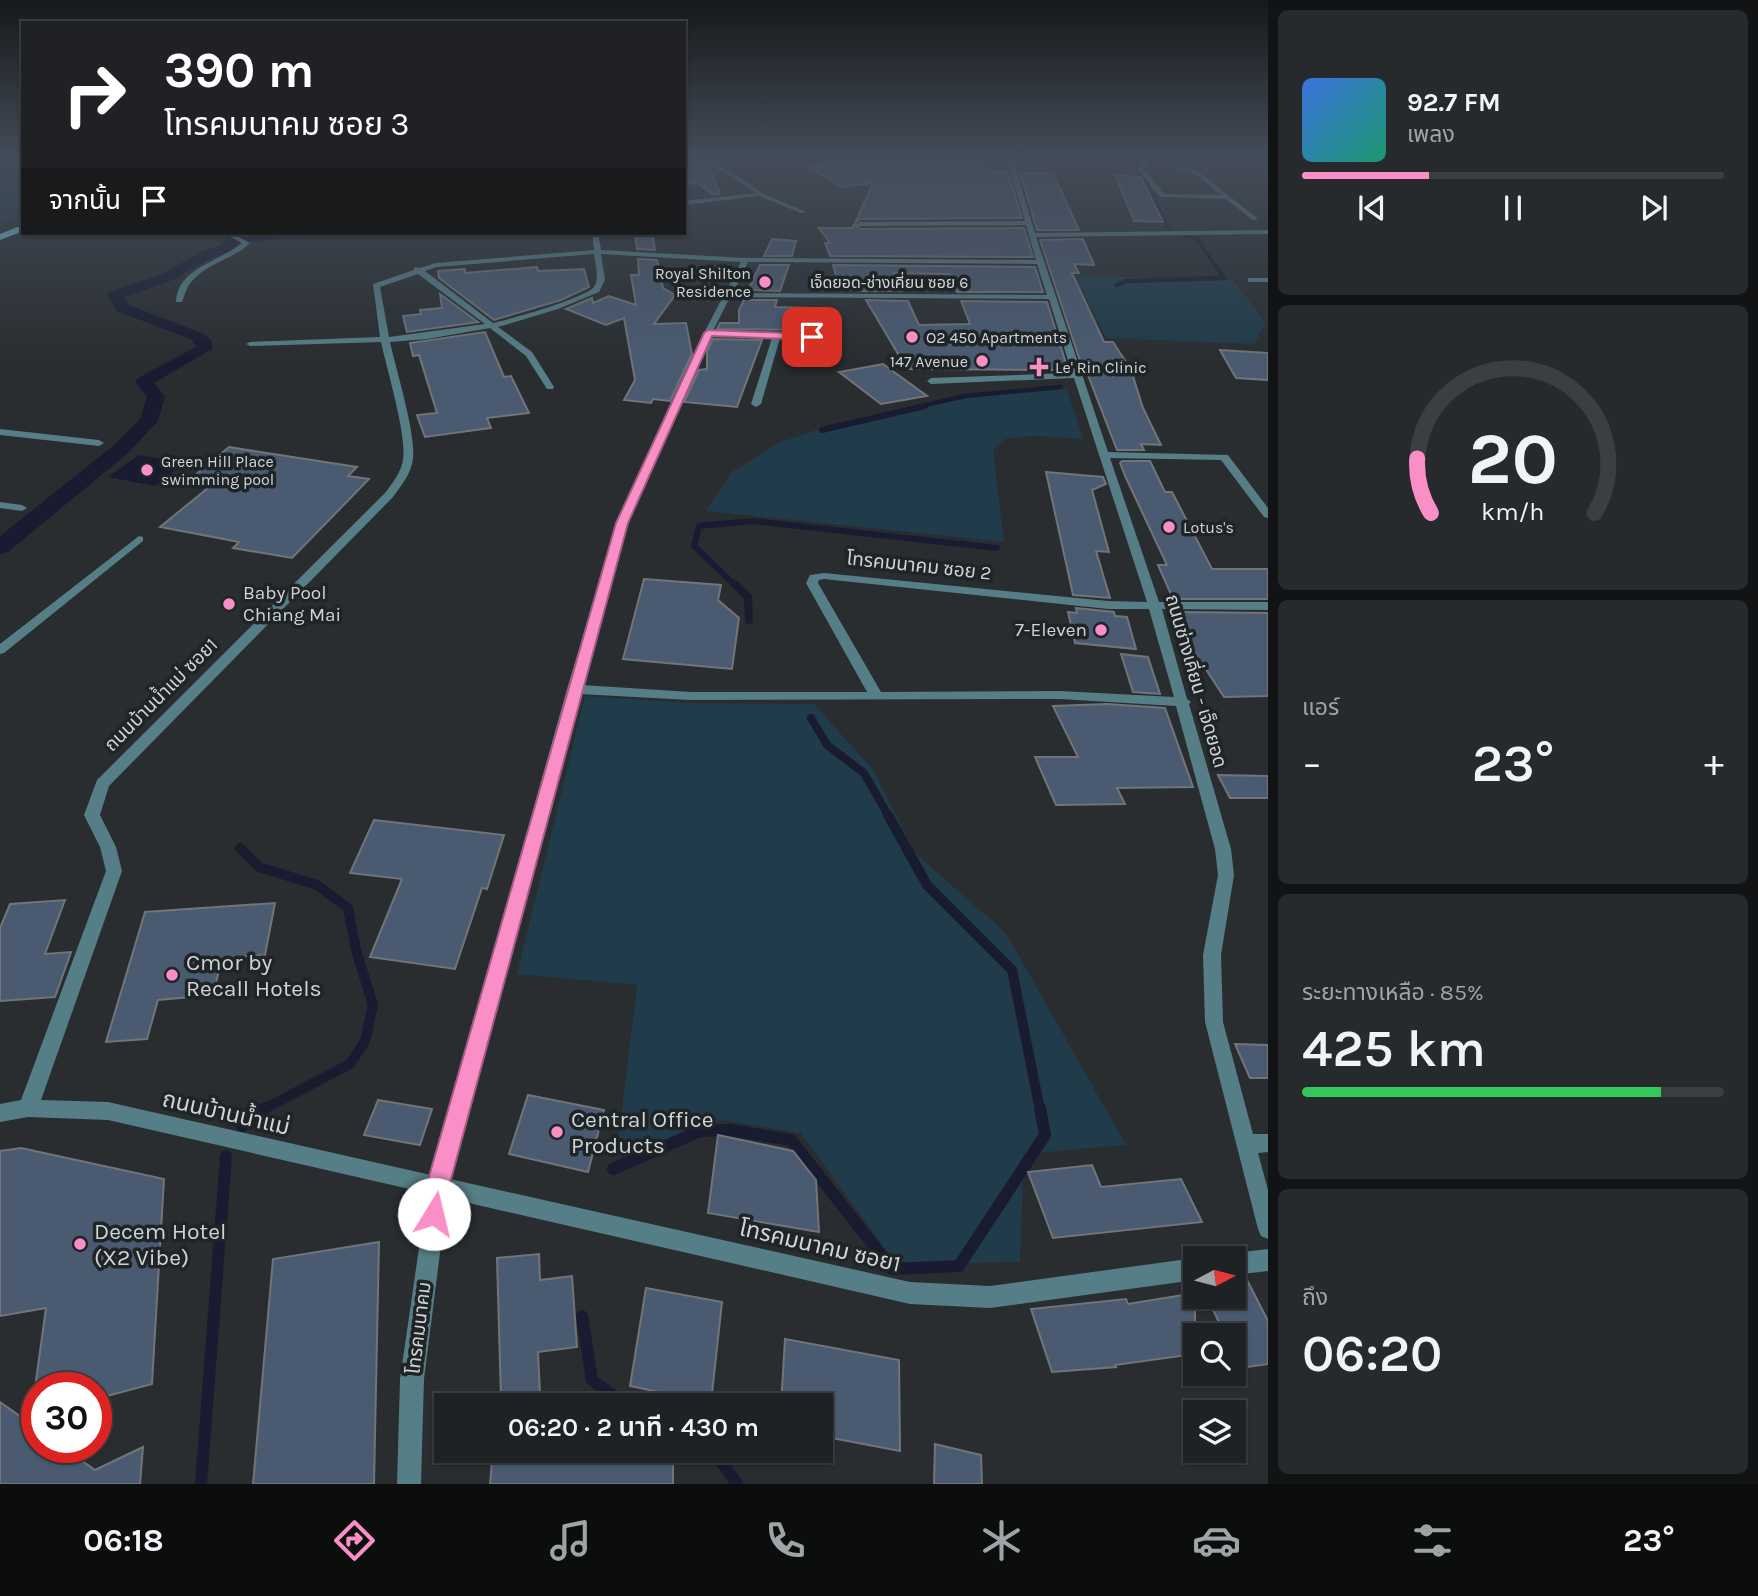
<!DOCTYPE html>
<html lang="th">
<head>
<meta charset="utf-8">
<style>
  :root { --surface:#1f2224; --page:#272a2c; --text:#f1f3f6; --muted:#a1a4a6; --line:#3c3f41; --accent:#fa8fc8 }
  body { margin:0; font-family:Karla,"Noto Sans Thai",sans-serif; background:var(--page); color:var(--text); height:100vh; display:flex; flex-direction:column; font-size:26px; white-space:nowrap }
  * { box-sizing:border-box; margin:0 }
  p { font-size:23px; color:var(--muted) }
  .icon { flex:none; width:38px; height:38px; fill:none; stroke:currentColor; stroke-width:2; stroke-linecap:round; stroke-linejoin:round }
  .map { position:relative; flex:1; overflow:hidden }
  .panel { display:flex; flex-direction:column; gap:10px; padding:10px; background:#111314; width:490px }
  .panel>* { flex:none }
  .banner { position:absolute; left:21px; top:21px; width:665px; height:214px; border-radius:0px; box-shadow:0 2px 5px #0004,0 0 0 2px var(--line); background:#202124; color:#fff; overflow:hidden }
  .needle { width:46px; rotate:83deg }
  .buttons { position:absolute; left:1183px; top:1246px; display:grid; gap:14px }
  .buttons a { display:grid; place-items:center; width:63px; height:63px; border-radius:0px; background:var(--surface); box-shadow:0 2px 5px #0004,0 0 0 2px var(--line); font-size:35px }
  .speed { position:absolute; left:21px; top:1372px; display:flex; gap:14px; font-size:35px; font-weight:700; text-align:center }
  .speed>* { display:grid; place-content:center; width:91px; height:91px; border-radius:50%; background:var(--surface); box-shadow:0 2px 5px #0004,0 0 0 2px var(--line); line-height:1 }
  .speed .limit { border:10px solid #d22; background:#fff; color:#111 }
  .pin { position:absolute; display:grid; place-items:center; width:60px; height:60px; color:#fff; margin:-30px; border-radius:14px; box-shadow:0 4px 10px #0006 }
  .me { position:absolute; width:77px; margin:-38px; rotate:9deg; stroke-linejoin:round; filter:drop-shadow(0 0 5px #0008) }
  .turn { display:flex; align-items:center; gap:24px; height:147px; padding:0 28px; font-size:32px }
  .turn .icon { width:91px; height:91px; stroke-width:2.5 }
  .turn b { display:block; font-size:49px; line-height:60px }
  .then { display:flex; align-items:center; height:66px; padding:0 28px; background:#0003; gap:14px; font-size:26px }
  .big { font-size:52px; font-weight:600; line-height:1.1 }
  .panel .tile { flex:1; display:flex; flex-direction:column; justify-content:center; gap:10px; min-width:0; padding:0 24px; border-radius:10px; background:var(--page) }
  .panel .dial { align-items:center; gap:0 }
  .dial svg { height:182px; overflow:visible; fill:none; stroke:var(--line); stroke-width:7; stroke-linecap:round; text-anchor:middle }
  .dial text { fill:var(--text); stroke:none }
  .song { display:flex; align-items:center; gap:21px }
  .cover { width:84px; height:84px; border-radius:10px; background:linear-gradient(135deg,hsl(220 70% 55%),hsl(160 70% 35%)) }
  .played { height:7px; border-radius:4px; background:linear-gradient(90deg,var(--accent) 30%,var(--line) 30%) }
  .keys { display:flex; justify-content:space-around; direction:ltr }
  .heat { display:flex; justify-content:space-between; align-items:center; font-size:38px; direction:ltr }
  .charge { height:10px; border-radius:5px; background:linear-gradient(90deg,#34c759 85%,var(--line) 0) }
  .trip { position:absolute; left:434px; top:1393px; width:399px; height:70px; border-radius:0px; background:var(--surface); box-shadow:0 2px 5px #0004,0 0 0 2px var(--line); font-weight:600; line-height:70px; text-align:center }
  .tabs { display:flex; height:112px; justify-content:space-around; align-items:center; background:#0c0e0e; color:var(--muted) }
  .tabs .icon { width:49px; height:49px }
  .tabs .current { color:var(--accent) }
  .tabs b { font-size:32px; color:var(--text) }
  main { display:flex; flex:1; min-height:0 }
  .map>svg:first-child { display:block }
</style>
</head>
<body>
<main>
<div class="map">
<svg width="1268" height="1484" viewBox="0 0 1268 1484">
  <rect width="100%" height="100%" fill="#292d30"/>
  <path fill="#203b49" d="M0 156H23V215L0 223Z
    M1075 275 1233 280 1266 323 1254 344 1106 338Z
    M1067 389 1083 439 1034 436 1005 439 993 450 1004 542 706 511 732 472 780 442 829 426 980 393Z
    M585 696 690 703 814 704 875 772 914 852 1006 933 1126 1145 1024 1154 1020 1262 896 1264 801 1133 721 1120 616 1158 637 985 517 974Z"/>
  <path fill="#191b31" d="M139 455 185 463 155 486 108 477Z"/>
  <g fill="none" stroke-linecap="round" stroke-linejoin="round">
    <path stroke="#191b31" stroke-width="3.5" d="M1124 156 1143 176 1168 228
      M1183 235 1197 239 1216 267"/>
    <path stroke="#191b31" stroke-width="4.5" d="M1117 285 1126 281 1224 278 1215 265
      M917 407 965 396 1060 387"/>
    <path stroke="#191b31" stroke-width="6" d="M822 430 925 406
      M737 587 694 546 699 526 752 521 997 548"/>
    <path stroke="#191b31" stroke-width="8" d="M736 585 748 597 749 620
      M811 718 827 745 864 773 889 817"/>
    <path stroke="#191b31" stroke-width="10" d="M888 815 927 885 1012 970 1040 1110
      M240 848 259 867 317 885 348 908 356 950 373 1005 365 1041 350 1064 262 1110"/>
    <path stroke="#191b31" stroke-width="12" d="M242 1126 265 1108
      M613 1169 700 1131 729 1130 791 1140 892 1269 959 1266 1045 1135 1040 1108
      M582 1316 592 1380 626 1405
      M714 1451 737 1484
      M201 1484 226 1156"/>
    <path fill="#191b31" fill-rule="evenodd" d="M257 233H304L297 237 238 243 231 251 212 257 173 280 124 297 129 305 204 334 212 341V349L154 383 165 397 158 421 127 454 8 552 0 554V536L113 446 140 419 147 397 135 382 138 378 196 347 192 340 117 311 107 295 110 292 163 274 202 251 221 245 229 236Z"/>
  </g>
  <path fill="#4a5b71" stroke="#717479" stroke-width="2" d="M684 156H704L720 194 714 195 697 183 684 184Z
    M839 156H977L989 172H1008L1022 218 860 219 855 223 873 183 841 187 809 167 843 163Z
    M1020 173H1053L1079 230H1037Z
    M1115 175 1141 177 1163 222 1134 221Z
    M855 223 860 229 1024 228 1033 257 830 256 825 243H830L819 228H852Z
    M635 233H652L655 250 637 249Z
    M772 239 796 241 792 256H764Z
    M1083 239 1094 265 1074 264 1079 273H1072L1104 342H1113L1131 370 1143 408 1161 445 1141 444 1144 450H1117L1086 370H1083L1040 240Z
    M638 259 657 260 663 288 675 295 654 324 686 323 692 354 670 401 653 399 651 403 624 400 635 380 624 318 606 325 566 309 592 298 593 303 609 296 636 305 631 275H639Z
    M760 265H789L780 291 748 290Z
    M833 265 1035 267 1043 292H957L949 274 894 273 903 291H861L835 288 837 279Z
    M537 267 538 271 584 269 589 287 561 300 494 320 439 278 438 271 465 269V273Z
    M440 294 478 322 407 332 403 316 421 314 420 310 442 308Z
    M744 300H777L775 307 813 308 818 330 717 329 720 323H739V310Z
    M866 300 908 301 919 325 970 324 961 301 1047 302 1068 370 907 369Z
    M485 332 504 377 511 376 529 413 487 418 491 428 425 437 417 415 437 413 419 355 413 356 410 343Z
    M713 339 762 340 737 407 684 402 699 370 707 369V351Z
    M1220 350 1268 353V380L1236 378Z
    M883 364 927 396 881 404 839 372Z
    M229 447 357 467 348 476 369 479 292 558 233 548 239 542 160 527 219 479 195 475Z
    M1122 461H1150L1165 492H1172L1212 569H1268V599H1173L1158 565H1167L1126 478 1120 463Z
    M1046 472 1103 477 1106 484 1092 490 1109 552 1096 551 1110 598 1073 595Z
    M644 579 721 585 718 600 739 618 732 669 623 659Z
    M1076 608 1114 612 1115 616 1127 617 1136 649 1075 643 1068 612 1077 613Z
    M1178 612 1268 613V696L1224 697 1171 616H1180Z
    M1121 654 1148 657 1160 694 1133 692Z
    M1107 704 1165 708 1193 787 1117 788 1125 804 1056 805 1035 757H1078L1053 706Z
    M1218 775 1268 776V798H1230Z
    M374 820 504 835 487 889 482 888 455 969 370 957 402 879 350 873Z
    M65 900 45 954 71 952 55 997 0 1001V928L10 904Z
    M275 903 265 955 222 958 213 995 158 1000 147 1039 106 1042 145 912Z
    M1235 1044 1268 1045V1078H1250Z
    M528 1095 604 1110 588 1172 509 1154Z
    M378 1100 432 1109 420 1145 364 1135Z
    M718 1135 793 1151 816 1180 819 1232 708 1213Z
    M21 1148 164 1179 152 1384 96 1399V1388H35L46 1308 0 1316V1151Z
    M1092 1165 1101 1187 1181 1179 1202 1222 1053 1238 1028 1172Z
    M379 1242 374 1484H253L273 1259Z
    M539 1254 540 1280 572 1276 577 1347 538 1352 540 1394 501 1399 497 1258Z
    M1245 1276 1268 1321V1364L1241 1368 1234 1353V1335H1225L1207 1297H1234V1277Z
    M646 1288 722 1302 711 1403 630 1386Z
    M1183 1295 1195 1297V1354L1115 1365 1116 1367 1052 1372 1031 1309 1126 1299 1128 1304Z
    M785 1339 899 1360 900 1451 821 1436V1405H781Z
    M0 1402 37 1428V1447H63L95 1470 143 1447 140 1484H0Z
    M935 1444 981 1455 982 1484H934Z
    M493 1451H673V1484H490Z"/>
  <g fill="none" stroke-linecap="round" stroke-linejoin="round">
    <path fill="#567e86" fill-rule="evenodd" d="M709 156H715L718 164 766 195 806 212 801 213 759 196 684 205V201L757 193 713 166Z
      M1006 156H1012L1035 233 1268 230V234L1036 237 1108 452 1228 455 1268 508V518L1264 517 1221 460 1110 458 1159 602H1268V610L1162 609 1187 699 1191 702 1189 704 1231 849 1234 875 1221 955 1223 1022 1253 1134H1268V1152L1258 1153 1268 1190V1239L1261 1236 1258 1229 1205 1022 1203 955 1218 875 1215 849 1176 706 1060 699 691 700 579 694 450 1179 910 1282 990 1286 1195 1258V1280L990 1308 910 1304 447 1198 424 1379 421 1484H397L400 1379 427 1193 108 1120 28 1117 0 1122V1104L21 1100 106 871 100 847 84 815 97 780 385 493C393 483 401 472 403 460 407 435 387 370 381 342L250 346 246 344 250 342 380 337 373 284 414 270V267L420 268 436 263 594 250 592 233H598L601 250 746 258 1036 260 1026 225 860 226 857 224 860 222 1025 221ZM594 254C595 264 600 279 594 287 583 299 511 319 493 323L425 271 437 267ZM601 254 741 262 704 333 617 523 567 689 431 1175 108 1102 41 1100 122 871 116 847 100 815 109 786 393 497C401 486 411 474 413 459 416 433 396 370 390 342L427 339 490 328 526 356 547 389H553L554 387 532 352 498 327 558 309 599 292 605 280ZM748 262 1037 264 1047 295 733 293ZM418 274 485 324 389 337 380 287ZM730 297 1049 299 1072 373 931 378 927 381 931 384 1074 378 1147 602 1108 601 824 573 810 575 806 583 867 692H691L582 685 627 523 711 336 772 338 751 404 756 407 761 404 780 338 812 339 816 337 812 335 713 331ZM824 579 1108 609H1149L1174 697 1060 691 881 692 818 583 819 580Z
      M1140 156H1148L1199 172 1258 219 1253 220 1226 199 1160 197 1139 170 1144 158ZM1149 160 1195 174 1221 195 1164 194 1145 170Z
      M223 233H231L250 243C234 259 207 263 192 281 186 287 185 295 182 302H176C177 268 221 261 242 243Z
      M1248 278H1268V282H1248Z
      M0 429 99 440 104 443 99 446 0 435Z
      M0 502 22 505 27 508 22 511 0 508Z
      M139 536 143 537V541L4 653 0 654V644Z
      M1268 1249V1271L1234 1275V1258H1226L1234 1253Z"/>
    <path fill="#78cfe0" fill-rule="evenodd" d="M20 226H23V231L0 240V234Z"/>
  </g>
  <linearGradient id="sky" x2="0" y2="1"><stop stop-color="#17191a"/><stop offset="0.43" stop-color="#434c59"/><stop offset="1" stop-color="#434c59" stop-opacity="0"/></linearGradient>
  <rect width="1268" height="364" fill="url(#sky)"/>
  <path fill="#fa8fc8" stroke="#a25d82" stroke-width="2" d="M708 330 812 334 817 337 812 340 712 336 628 523 449 1187 442 1223 434 1226 425 1223 422 1214 426 1187 616 523 704 333Z"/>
  <g fill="#fa8fc8" stroke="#1f2426" stroke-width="2.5">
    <circle cx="765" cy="282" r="7"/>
    <circle cx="912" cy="337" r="7"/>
    <circle cx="982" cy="361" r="7"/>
    <path d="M1035.5 356.5h7v7h7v7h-7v7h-7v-7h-7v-7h7z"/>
    <circle cx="147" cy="470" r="7"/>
    <circle cx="1169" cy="527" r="7"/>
    <circle cx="229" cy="604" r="7"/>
    <circle cx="1101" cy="630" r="7"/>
    <circle cx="172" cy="975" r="7"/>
    <circle cx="557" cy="1132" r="7"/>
    <circle cx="80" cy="1244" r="7"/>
  </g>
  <g text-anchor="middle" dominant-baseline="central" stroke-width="7" stroke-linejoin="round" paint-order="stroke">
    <g font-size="16" fill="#d1d4d6" stroke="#1f2426" text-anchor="start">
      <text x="751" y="273" text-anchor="end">Royal Shilton<tspan x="751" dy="18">Residence</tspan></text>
      <text x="926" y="337">O2 450 Apartments</text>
      <text x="968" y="361" text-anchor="end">147 Avenue</text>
      <text x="1055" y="367">Le' Rin Clinic</text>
      <text x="161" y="461">Green Hill Place<tspan x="161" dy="18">swimming pool</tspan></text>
      <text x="1183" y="527">Lotus's</text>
    </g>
    <g font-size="16" fill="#d1d4d6" stroke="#1f2426">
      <text x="889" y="282">เจ็ดยอด-ช่างเคี่ยน ซอย 6</text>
    </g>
    <g font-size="19" fill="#d1d4d6" stroke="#1f2426">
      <text transform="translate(919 566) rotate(6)">โทรคมนาคม ซอย 2</text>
      <text transform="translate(1196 681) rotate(74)">ถนนช่างเคี่ยน - เจ็ดยอด</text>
      <text transform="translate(161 695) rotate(-45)">ถนนบ้านน้ำแม่ ซอย1</text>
      <text transform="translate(419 1328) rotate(-83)">โทรคมนาคม</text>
    </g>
    <g font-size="19" fill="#d1d4d6" stroke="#1f2426" text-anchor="start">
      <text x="243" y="593">Baby Pool<tspan x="243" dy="22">Chiang Mai</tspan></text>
      <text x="1087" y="630" text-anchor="end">7-Eleven</text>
    </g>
    <g font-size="23" fill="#d1d4d6" stroke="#1f2426" text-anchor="start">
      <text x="186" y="962">Cmor by<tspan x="186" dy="26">Recall Hotels</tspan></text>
      <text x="571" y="1119">Central Office<tspan x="571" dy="26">Products</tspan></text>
      <text x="94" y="1231">Decem Hotel<tspan x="94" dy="26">(X2 Vibe)</tspan></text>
    </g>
    <g font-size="23" fill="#d1d4d6" stroke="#1f2426">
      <text transform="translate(226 1113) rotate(13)">ถนนบ้านน้ำแม่</text>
      <text transform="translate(820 1246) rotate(13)">โทรคมนาคม ซอย1</text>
    </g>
  </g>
</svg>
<div class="buttons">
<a><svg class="needle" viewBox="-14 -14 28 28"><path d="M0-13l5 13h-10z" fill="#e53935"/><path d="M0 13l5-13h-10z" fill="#a1a4a6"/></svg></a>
<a><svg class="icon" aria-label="search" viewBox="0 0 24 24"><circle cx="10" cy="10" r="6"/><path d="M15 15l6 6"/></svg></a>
<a><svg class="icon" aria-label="layers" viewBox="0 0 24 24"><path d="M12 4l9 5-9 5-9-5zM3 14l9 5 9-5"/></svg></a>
</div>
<div class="speed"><div class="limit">30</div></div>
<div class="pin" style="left:812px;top:337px;background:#d93025"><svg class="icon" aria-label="arrive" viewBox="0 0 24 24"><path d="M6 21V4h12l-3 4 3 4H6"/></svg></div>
<svg class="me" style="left:434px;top:1214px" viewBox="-20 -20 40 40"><circle r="19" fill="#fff"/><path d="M0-13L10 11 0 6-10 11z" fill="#fa8fc8"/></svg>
<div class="trip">06:20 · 2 นาที · 430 m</div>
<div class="banner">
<div class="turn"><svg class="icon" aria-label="right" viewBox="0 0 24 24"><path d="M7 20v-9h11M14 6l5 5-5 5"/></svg><div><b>390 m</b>โทรคมนาคม ซอย 3</div></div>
<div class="then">จากนั้น<svg class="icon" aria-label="arrive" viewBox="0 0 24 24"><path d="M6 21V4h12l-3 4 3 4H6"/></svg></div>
</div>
</div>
<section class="panel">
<div class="tile">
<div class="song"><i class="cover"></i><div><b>92.7 FM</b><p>เพลง</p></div></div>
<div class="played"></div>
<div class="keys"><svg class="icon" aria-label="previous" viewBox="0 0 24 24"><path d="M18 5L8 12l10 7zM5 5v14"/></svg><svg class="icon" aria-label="pause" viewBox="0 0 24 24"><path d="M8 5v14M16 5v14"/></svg><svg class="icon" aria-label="next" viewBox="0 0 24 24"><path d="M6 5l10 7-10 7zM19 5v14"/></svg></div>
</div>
<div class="tile dial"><svg viewBox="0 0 100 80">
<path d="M14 69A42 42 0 1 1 86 69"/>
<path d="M14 69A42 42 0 0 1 8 45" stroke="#fa8fc8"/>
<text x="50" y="56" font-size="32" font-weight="700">20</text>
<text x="50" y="72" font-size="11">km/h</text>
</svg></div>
<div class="tile"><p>แอร์</p>
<div class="heat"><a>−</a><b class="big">23°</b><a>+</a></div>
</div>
<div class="tile"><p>ระยะทางเหลือ · 85%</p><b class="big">425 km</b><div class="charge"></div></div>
<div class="tile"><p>ถึง</p><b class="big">06:20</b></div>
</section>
</main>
<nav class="tabs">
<b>06:18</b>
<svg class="icon current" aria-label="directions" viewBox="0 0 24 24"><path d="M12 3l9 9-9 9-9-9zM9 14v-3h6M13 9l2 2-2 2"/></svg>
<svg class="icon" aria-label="music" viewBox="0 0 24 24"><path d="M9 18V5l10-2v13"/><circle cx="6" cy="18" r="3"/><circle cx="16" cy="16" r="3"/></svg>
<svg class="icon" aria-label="phone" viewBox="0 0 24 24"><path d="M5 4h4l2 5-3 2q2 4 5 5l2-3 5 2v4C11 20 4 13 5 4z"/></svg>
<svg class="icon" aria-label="climate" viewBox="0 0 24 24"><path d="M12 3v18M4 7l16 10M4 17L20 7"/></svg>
<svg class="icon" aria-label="car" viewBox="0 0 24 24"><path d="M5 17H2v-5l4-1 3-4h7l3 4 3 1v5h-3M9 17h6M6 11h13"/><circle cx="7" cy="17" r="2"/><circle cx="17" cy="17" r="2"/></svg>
<svg class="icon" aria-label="filters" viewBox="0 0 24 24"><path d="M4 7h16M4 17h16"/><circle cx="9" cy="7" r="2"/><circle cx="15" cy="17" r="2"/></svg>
<b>23°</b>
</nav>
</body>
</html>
